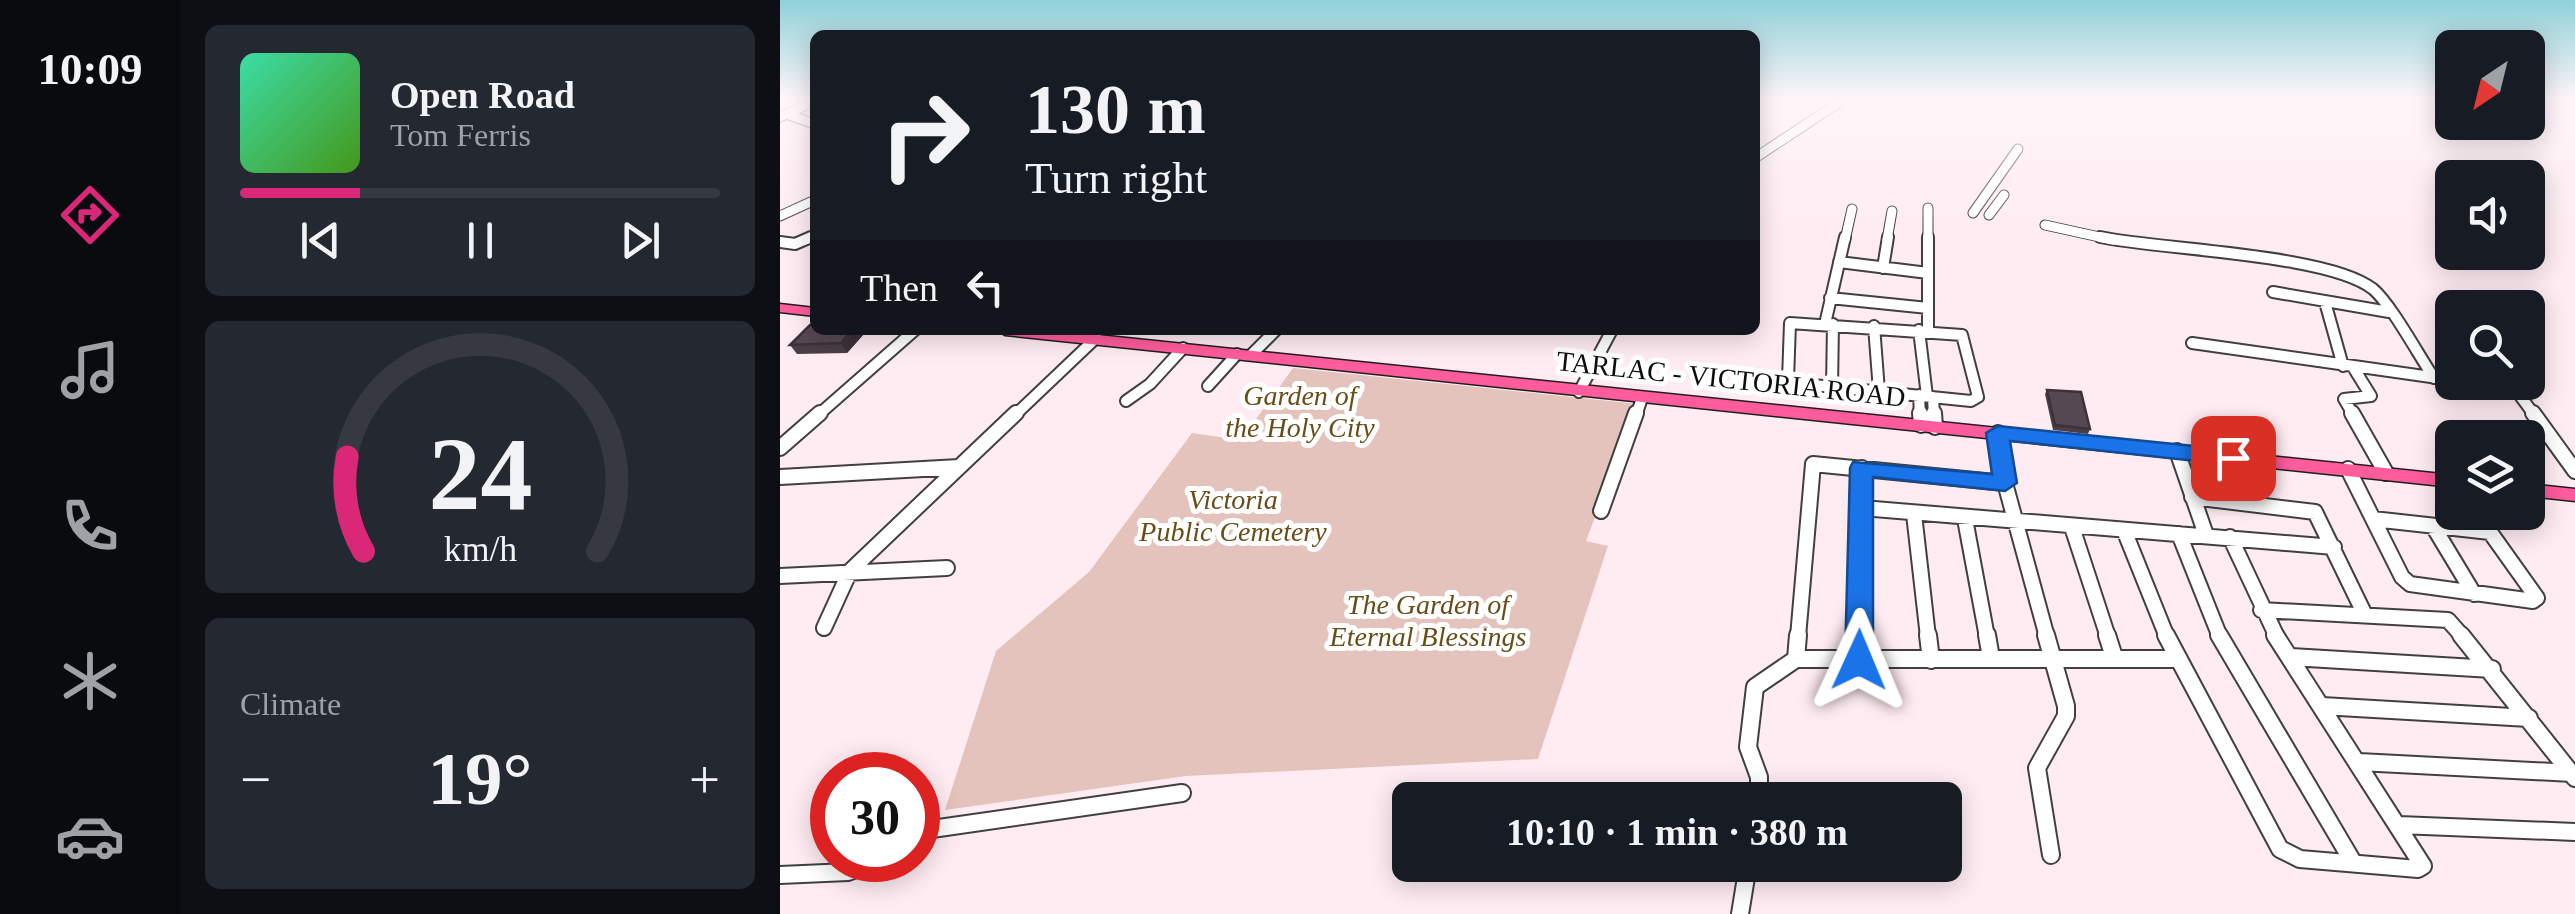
<!DOCTYPE html>
<html lang="en">
<head>
<meta charset="utf-8">
<style>
  :root { --surface:#171b24; --page:#242831; --text:#f1f3f6; --muted:#9ea1a6; --line:#363941; --accent:#db2777 }
  body { margin:0; font-family:"Times New Roman",serif; background:var(--page); color:var(--text); height:100vh; display:flex; flex-direction:column; font-size:38px; white-space:nowrap }
  * { box-sizing:border-box; margin:0 }
  p { font-size:32px; color:var(--muted) }
  .icon { flex:none; width:55px; height:55px; fill:none; stroke:currentColor; stroke-width:2; stroke-linecap:round; stroke-linejoin:round }
  .map { position:relative; flex:1; overflow:hidden }
  .panel { display:flex; flex-direction:column; gap:25px; padding:25px; background:#0d0f14; width:600px }
  .panel>* { flex:none }
  .banner { position:absolute; left:30px; top:30px; width:950px; height:305px; border-radius:15px; box-shadow:0 5px 25px #0003; background:#171b24; color:var(--text); overflow:hidden }
  .needle { width:65px; rotate:215deg }
  .buttons { position:absolute; left:1655px; top:30px; display:grid; gap:20px }
  .buttons a { display:grid; place-items:center; width:110px; height:110px; border-radius:15px; background:var(--surface); box-shadow:0 5px 25px #0003; font-size:50px }
  .speed { position:absolute; left:30px; top:752px; display:flex; gap:20px; font-size:50px; font-weight:700; text-align:center }
  .speed>* { display:grid; place-content:center; width:130px; height:130px; border-radius:50%; background:var(--surface); box-shadow:0 5px 25px #0003; line-height:1 }
  .speed .limit { border:15px solid #d22; background:#fff; color:#111 }
  .pin { position:absolute; display:grid; place-items:center; width:85px; height:85px; color:#fff; margin:-42px; border-radius:20px; box-shadow:0 5px 15px #0006 }
  .me { position:absolute; width:110px; margin:-55px; rotate:1deg; stroke-linejoin:round; filter:drop-shadow(0 0 8px #0008) }
  .turn { display:flex; align-items:center; gap:35px; height:210px; padding:0 50px; font-size:45px }
  .turn .icon { width:130px; height:130px; stroke-width:2.5 }
  .turn b { display:block; font-size:70px; line-height:85px }
  .then { display:flex; align-items:center; height:95px; padding:0 50px; background:#0003; gap:20px; font-size:38px }
  .big { font-size:75px; font-weight:600; line-height:1.1 }
  .panel .card { flex:1; display:flex; flex-direction:column; justify-content:center; gap:15px; min-width:0; padding:0 35px; border-radius:15px; background:var(--page) }
  .panel .dial { align-items:center; gap:0 }
  .dial svg { height:260px; overflow:visible; fill:none; stroke:var(--line); stroke-width:7; stroke-linecap:round; text-anchor:middle }
  .dial text { fill:var(--text); stroke:none }
  .song { display:flex; align-items:center; gap:30px }
  .cover { width:120px; height:120px; border-radius:15px; background:linear-gradient(135deg,hsl(160 70% 55%),hsl(100 70% 35%)) }
  .played { height:10px; border-radius:5px; background:linear-gradient(90deg,var(--accent) 25%,var(--line) 25%) }
  .keys { display:flex; justify-content:space-around; direction:ltr }
  .heat { display:flex; justify-content:space-between; align-items:center; font-size:55px; direction:ltr }
  .trip { position:absolute; left:612px; top:782px; width:570px; height:100px; border-radius:15px; background:var(--surface); box-shadow:0 5px 25px #0003; font-weight:600; line-height:100px; text-align:center }
  main { display:flex; flex:1; min-height:0 }
  .dock { display:flex; flex-direction:column; width:180px; justify-content:space-around; align-items:center; background:#090b0e; color:var(--muted) }
  .dock .icon { width:70px; height:70px }
  .dock .active { color:var(--accent) }
  .dock b { font-size:45px; color:var(--text) }
  .map>svg:first-child { display:block }
</style>
</head>
<body>
<main>
<nav class="dock">
<b>10:09</b>
<svg class="icon active" aria-label="directions" viewBox="0 0 24 24"><path d="M12 3l9 9-9 9-9-9zM9 14v-3h6M13 9l2 2-2 2"/></svg>
<svg class="icon" aria-label="music" viewBox="0 0 24 24"><path d="M9 18V5l10-2v13"/><circle cx="6" cy="18" r="3"/><circle cx="16" cy="16" r="3"/></svg>
<svg class="icon" aria-label="phone" viewBox="0 0 24 24"><path d="M5 4h4l2 5-3 2q2 4 5 5l2-3 5 2v4C11 20 4 13 5 4z"/></svg>
<svg class="icon" aria-label="climate" viewBox="0 0 24 24"><path d="M12 3v18M4 7l16 10M4 17L20 7"/></svg>
<svg class="icon" aria-label="car" viewBox="0 0 24 24"><path d="M5 17H2v-5l4-1 3-4h7l3 4 3 1v5h-3M9 17h6M6 11h13"/><circle cx="7" cy="17" r="2"/><circle cx="17" cy="17" r="2"/></svg>
</nav>
<section class="panel">
<div class="card">
<div class="song"><i class="cover"></i><div><b>Open Road</b><p>Tom Ferris</p></div></div>
<div class="played"></div>
<div class="keys"><svg class="icon" aria-label="previous" viewBox="0 0 24 24"><path d="M18 5L8 12l10 7zM5 5v14"/></svg><svg class="icon" aria-label="pause" viewBox="0 0 24 24"><path d="M8 5v14M16 5v14"/></svg><svg class="icon" aria-label="next" viewBox="0 0 24 24"><path d="M6 5l10 7-10 7zM19 5v14"/></svg></div>
</div>
<div class="card dial"><svg viewBox="0 0 100 80">
<path d="M14 69A42 42 0 1 1 86 69"/>
<path d="M14 69A42 42 0 0 1 9 40" stroke="#db2777"/>
<text x="50" y="56" font-size="32" font-weight="700">24</text>
<text x="50" y="72" font-size="11">km/h</text>
</svg></div>
<div class="card"><p>Climate</p>
<div class="heat"><a>−</a><b class="big">19°</b><a>+</a></div>
</div>
</section>
<div class="map">
<svg width="1795" height="914" viewBox="0 0 1795 914">
  <rect width="100%" height="100%" fill="#ffecf3"/>
  <path fill="#e3c3bc" d="M513 368 858 404 806 541 828 546 758 759 406 776 165 810 216 651 309 572 412 433 461 440Z"/>
  <g fill="none" stroke-linecap="round" stroke-linejoin="round">
    <g stroke="#404040" stroke-width="11">
      <path id="minor-far3" d="M6 114 35 124
        M0 117 35 101
        M975 158 1064 99
        M1148 208V240
        M1193 213 1238 149
        M1209 215 1224 195
        M0 216 35 200
        M1265 225 1333 240
        M25 240 35 236
        M1065 240 1072 209
        M1107 240 1112 211"/>
    </g>
    <g stroke="#404040" stroke-width="14">
      <path id="minor-far2" d="M1148 237V331
        M1320 237C1382 250 1549 254 1593 289 1611 304 1639 356 1654 378
        M0 242 15 244 31 237
        M1059 262 1148 273
        M1103 268 1108 237
        M1493 292 1609 312
        M1050 298 1148 308
        M1665 301 1672 311
        M1545 302 1563 366
        M1010 323 1182 335 1198 397 1191 401 1013 383 1008 380Z
        M1045 324 1065 237
        M1094 326 1099 391
        M1139 330 1147 396
        M1412 343 1672 380
        M471 355 496 330
        M1573 367 1591 396 1564 399 1574 416
        M1698 382 1733 386
        M1730 382 1755 416
        M428 386 457 354
        M1052 387 1053 324
        M799 392 832 330
        M1139 395 1140 416
        M1153 397 1154 416
        M346 401 370 384 403 348
        M37 416 135 330
        M234 416 316 338
        M856 416 862 398"/>
    </g>
    <g stroke="#404040" stroke-width="18">
      <path id="minor-far1" d="M1140 413 1141 425
        M1154 413 1155 427
        M1572 413 1606 473
        M1753 413 1795 471
        M1218 433 1225 483 1267 637
        M0 448 40 413
        M1397 451 1426 535
        M1568 469 1593 519
        M0 477 179 467
        M1412 497 1535 512 1585 615
        M1082 508 1554 547
        M821 511 856 413
        M1134 514 1148 637
        M1185 519 1207 637
        M1593 519 1710 532 1757 598 1753 601 1630 584 1622 577Z
        M1653 526 1694 594
        M1292 527 1328 637
        M1344 530 1387 637
        M1399 534 1440 637
        M1450 537 1497 637
        M0 576 167 568
        M1481 610 1668 620 1683 637
        M44 628 70 571 236 413
        M1018 637 1033 464 1225 483
        M1079 637 1082 468"/>
    </g>
    <g stroke="#404040" stroke-width="20">
      <path id="minor" d="M1148 635 1151 660
        M1207 635 1211 658
        M1266 635 1286 706V716L1257 768 1271 855
        M1327 635 1334 657
        M1386 635 1500 849 1520 859 1638 869 1643 866 1495 635
        M1439 635 1573 862
        M1681 635 1795 778
        M1511 657 1712 669
        M1016 659 1018 635
        M1079 659V635
        M1542 706 1749 718
        M1579 762 1792 773
        M979 800V777L968 747 975 687 1016 659H1396
        M1619 825 1795 832
        M138 831 402 793
        M0 875 68 872 99 860
        M960 914 968 865"/>
    </g>
    <g stroke="#1e1e1e" stroke-width="3">
      <path id="major" d="M0 304 35 308V316L0 312Z
        M217 330H269L1672 475V487L225 335Z
        M1748 484 1795 489V501L1748 496Z"/>
    </g>
    <use href="#minor-far3" stroke="#fff" stroke-width="9"/>
    <use href="#minor-far2" stroke="#fff" stroke-width="10"/>
    <use href="#minor-far1" stroke="#fff" stroke-width="14"/>
    <use href="#minor" stroke="#fff" stroke-width="16"/>
    <use href="#major" fill="#ff5c9b" fill-rule="evenodd"/>
  </g>
  <path fill="#4a3e47" d="M83 335 67 353 17 354 10 345Z
    M1267 390 1310 429 1308 434 1273 430 1265 394Z"/>
  <path fill="#3c323a" d="M72 330H79L83 335 67 353 61 343Z"/>
  <path fill="#564853" stroke="#3c323a" stroke-width="2.5" d="M30 325H35V330H72L61 343 10 345Z
    M1267 390 1301 392 1310 429 1275 425Z"/>
  <linearGradient id="sky" x2="0" y2="1"><stop stop-color="#90d0d8"/><stop offset="0.44" stop-color="#fff6fa"/><stop offset="1" stop-color="#fff6fa" stop-opacity="0"/></linearGradient>
  <rect width="1795" height="227" fill="url(#sky)"/>
  <path fill="#1a73e8" stroke="#114b97" stroke-width="2.5" d="M1218 426 1453 450 1465 458 1453 465 1230 441 1237 483 1225 491 1093 477V660L1089 668 1079 671 1069 668 1065 660 1070 468 1073 462 1212 474 1206 433Z"/>
  <g text-anchor="middle" dominant-baseline="central" stroke-width="10" stroke-linejoin="round" paint-order="stroke">
    <g font-size="28" fill="#0d0d0d" stroke="#fff">
      <text transform="translate(951 379) rotate(6)">TARLAC - VICTORIA ROAD</text>
    </g>
    <g font-size="28" font-style="italic" fill="#694d18" stroke="#fff">
      <text x="520" y="395">Garden of<tspan x="520" dy="32">the Holy City</tspan></text>
      <text x="453" y="499">Victoria<tspan x="453" dy="32">Public Cemetery</tspan></text>
      <text x="648" y="604">The Garden of<tspan x="648" dy="32">Eternal Blessings</tspan></text>
    </g>
  </g>
</svg>
<div class="buttons">
<a><svg class="needle" viewBox="-14 -14 28 28"><path d="M0-13l5 13h-10z" fill="#e53935"/><path d="M0 13l5-13h-10z" fill="#9ea1a6"/></svg></a>
<a><svg class="icon" aria-label="sound" viewBox="0 0 24 24"><path d="M4 9h4l5-4v14l-5-4H4zM17 9q2 3 0 6"/></svg></a>
<a><svg class="icon" aria-label="search" viewBox="0 0 24 24"><circle cx="10" cy="10" r="6"/><path d="M15 15l6 6"/></svg></a>
<a><svg class="icon" aria-label="layers" viewBox="0 0 24 24"><path d="M12 4l9 5-9 5-9-5zM3 14l9 5 9-5"/></svg></a>
</div>
<div class="speed"><div class="limit">30</div></div>
<div class="pin" style="left:1453px;top:458px;background:#d93025"><svg class="icon" aria-label="arrive" viewBox="0 0 24 24"><path d="M6 21V4h12l-3 4 3 4H6"/></svg></div>
<svg class="me" style="left:1079px;top:660px" viewBox="-20 -20 40 40"><path d="M0-17L14 15 0 8-14 15z" fill="#1a73e8" stroke="#fff" stroke-width="4"/></svg>
<div class="trip">10:10 · 1 min · 380 m</div>
<div class="banner">
<div class="turn"><svg class="icon" aria-label="right" viewBox="0 0 24 24"><path d="M7 20v-9h11M14 6l5 5-5 5"/></svg><div><b>130 m</b>Turn right</div></div>
<div class="then">Then<svg class="icon" aria-label="left" viewBox="0 0 24 24"><path d="M17 20v-9H6M10 6l-5 5 5 5"/></svg></div>
</div>
</div>
</main>
</body>
</html>
